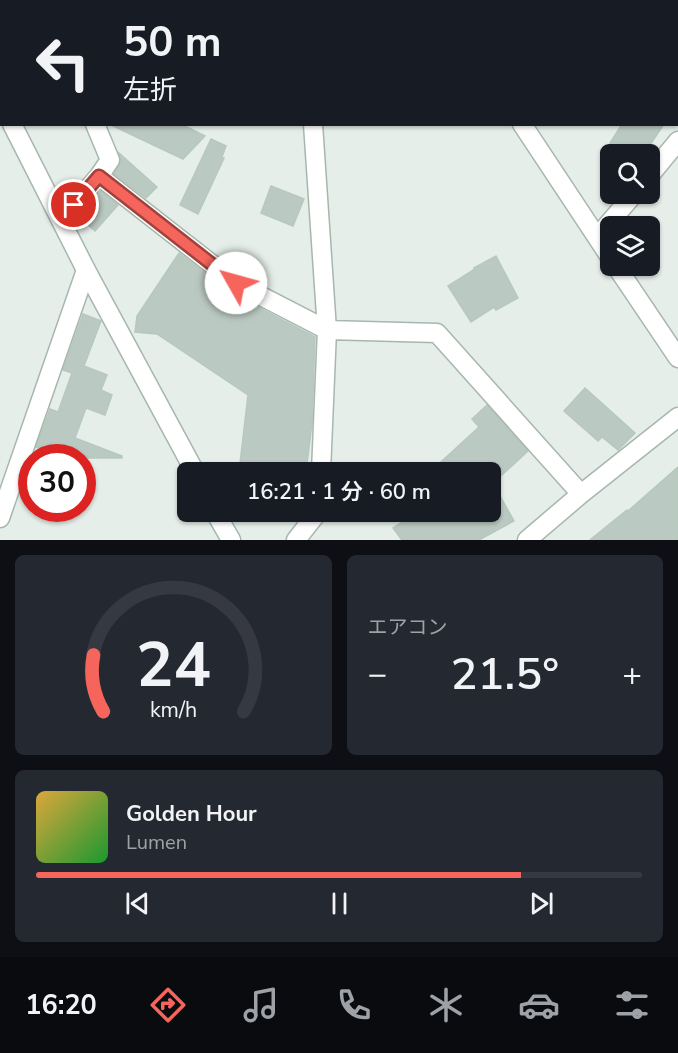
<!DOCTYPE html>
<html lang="ja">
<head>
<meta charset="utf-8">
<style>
  :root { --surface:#171b24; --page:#242831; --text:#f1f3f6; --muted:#9ea1a6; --line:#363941; --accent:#f5655c }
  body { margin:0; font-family:"Nunito Sans","Noto Sans JP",sans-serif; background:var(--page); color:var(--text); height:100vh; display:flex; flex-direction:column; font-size:22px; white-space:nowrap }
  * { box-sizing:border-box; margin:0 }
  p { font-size:20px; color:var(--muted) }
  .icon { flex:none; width:33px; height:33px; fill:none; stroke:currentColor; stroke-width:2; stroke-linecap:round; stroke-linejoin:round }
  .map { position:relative; height:540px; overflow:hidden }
  .panel { display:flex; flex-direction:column; gap:15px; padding:15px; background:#0d0f14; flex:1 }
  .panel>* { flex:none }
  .top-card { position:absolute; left:0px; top:0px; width:678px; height:126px; box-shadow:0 2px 4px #0004; background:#171b24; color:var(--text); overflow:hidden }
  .fabs { position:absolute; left:600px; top:144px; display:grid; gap:12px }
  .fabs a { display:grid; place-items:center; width:60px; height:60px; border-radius:9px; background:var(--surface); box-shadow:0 2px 4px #0004; font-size:30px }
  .speed { position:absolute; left:18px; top:444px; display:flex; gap:12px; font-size:30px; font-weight:700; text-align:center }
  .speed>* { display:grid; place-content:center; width:78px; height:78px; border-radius:50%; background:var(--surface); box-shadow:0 2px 4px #0004; line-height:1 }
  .speed .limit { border:9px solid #d22; background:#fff; color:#111 }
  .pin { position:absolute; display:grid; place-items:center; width:51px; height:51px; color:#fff; margin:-26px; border:3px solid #fff; border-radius:50%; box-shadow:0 2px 6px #0007 }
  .me { position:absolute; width:66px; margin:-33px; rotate:308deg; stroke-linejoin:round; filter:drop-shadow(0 0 4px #0008) }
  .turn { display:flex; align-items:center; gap:21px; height:126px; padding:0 24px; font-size:27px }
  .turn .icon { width:78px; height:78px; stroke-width:2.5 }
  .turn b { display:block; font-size:42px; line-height:51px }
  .big { font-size:45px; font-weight:600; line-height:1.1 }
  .panel .card { flex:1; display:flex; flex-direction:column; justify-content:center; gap:9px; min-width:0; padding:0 21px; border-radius:9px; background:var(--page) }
  .panel .dial { align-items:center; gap:0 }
  .dial svg { height:156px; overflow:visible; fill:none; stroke:var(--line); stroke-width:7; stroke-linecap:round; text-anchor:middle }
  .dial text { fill:var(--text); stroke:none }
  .song { display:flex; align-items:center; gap:18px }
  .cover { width:72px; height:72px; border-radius:9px; background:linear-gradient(135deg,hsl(40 70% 55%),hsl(130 70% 35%)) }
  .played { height:6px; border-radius:3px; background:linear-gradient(90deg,var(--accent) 80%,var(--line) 80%) }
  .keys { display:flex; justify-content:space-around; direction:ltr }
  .heat { display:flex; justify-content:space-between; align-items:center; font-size:33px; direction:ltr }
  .panel .tiles { flex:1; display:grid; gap:15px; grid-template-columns:1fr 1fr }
  .card:last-child { grid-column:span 2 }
  .trip { position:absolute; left:177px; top:462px; width:324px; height:60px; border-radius:9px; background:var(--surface); box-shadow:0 2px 4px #0004; font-weight:600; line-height:60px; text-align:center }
  .tab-bar { display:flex; height:96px; justify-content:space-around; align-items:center; background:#090b0e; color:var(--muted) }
  .tab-bar .icon { width:42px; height:42px }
  .tab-bar .on { color:var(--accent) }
  .tab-bar b { font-size:27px; color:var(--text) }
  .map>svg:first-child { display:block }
</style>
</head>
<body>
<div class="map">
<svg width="678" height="540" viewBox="0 0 678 540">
  <rect width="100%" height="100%" fill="#e5eee8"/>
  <path fill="#bac9c1" stroke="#b7c8be" stroke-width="1.5" d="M109 124H181L205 136 183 159Z
    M622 124H664L644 154H628L610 143Z
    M211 139 226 146 222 157 224 158 198 214 180 205Z
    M119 153 157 187 146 198 114 174 121 162Z
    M271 186 304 199 293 226 261 213Z
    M101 191 118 205 95 231 79 217Z
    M179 253 231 293 315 337 312 423 306 472H239L248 395 157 334 135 332 137 316Z
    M496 256 518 298 496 310 494 307 471 322 448 286 475 269 474 268Z
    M83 314 101 321 84 366 107 375 101 390 112 395 105 415 86 408 75 438 122 456V458H64L36 447 50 409 58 412 72 373 63 370Z
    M585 388 635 433 618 450 602 437 598 441 564 411Z
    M487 405 528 451 490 486V472H430L479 427 472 419Z
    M678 467V540H590L627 510 628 511Z
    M499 494 514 521 479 540H402L393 528 418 512H490V501Z"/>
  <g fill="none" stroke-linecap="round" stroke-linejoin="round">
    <g stroke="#a7b7ae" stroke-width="21">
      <path id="minor" d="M304 0V2
        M441 0 442 2
        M567 2 568 0
        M0 41 2 42
        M313 124 327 330 321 472
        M522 124 610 257
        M650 175 678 141
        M99 176 236 283 327 330 437 333 581 494
        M61 220 99 176 110 160 95 124
        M597 237 634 194
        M616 266 678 358
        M0 518 86 270
        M296 540 318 512
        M527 540 581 494 678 417"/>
    </g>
    <g stroke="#a7b7ae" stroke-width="21">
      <path id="tertiary" d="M0 101 2 104
        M12 124 86 270 195 472
        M215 512 231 540"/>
    </g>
    <use href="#minor" stroke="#fff" stroke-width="18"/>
    <use href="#tertiary" stroke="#fff" stroke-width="18"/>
  </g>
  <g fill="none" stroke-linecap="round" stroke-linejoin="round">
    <g stroke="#9f423c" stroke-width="15">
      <path id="route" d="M74 205 99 176 236 283"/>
    </g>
    <use href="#route" stroke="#f5655c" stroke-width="10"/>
  </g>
</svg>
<div class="fabs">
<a><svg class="icon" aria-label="search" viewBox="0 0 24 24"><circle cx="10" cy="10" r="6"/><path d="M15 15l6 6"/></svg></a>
<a><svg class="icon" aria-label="layers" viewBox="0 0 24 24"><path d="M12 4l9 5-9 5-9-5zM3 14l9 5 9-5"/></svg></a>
</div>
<div class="speed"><div class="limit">30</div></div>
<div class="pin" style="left:74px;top:205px;background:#d93025"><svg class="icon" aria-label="arrive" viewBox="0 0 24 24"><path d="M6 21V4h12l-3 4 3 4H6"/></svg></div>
<svg class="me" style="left:236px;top:283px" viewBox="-20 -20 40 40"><circle r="19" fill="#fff"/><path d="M0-13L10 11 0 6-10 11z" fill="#f5655c"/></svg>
<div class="trip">16:21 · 1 分 · 60 m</div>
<div class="top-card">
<div class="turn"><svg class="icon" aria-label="left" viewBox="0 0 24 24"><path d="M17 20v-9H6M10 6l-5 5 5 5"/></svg><div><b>50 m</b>左折</div></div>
</div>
</div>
<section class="panel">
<div class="tiles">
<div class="card dial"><svg viewBox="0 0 100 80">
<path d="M14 69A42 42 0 1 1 86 69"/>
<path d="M14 69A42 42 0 0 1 9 40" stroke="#f5655c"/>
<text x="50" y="56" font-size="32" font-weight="700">24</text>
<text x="50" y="72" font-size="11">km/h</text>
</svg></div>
<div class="card"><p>エアコン</p>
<div class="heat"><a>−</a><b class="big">21.5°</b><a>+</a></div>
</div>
<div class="card">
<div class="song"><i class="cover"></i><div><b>Golden Hour</b><p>Lumen</p></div></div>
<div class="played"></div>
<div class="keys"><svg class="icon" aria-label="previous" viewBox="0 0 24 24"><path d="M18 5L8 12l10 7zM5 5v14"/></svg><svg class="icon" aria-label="pause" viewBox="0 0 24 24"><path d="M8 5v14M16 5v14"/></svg><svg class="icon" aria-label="next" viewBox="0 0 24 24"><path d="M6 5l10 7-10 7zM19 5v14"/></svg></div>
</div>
</div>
</section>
<nav class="tab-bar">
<b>16:20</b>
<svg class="icon on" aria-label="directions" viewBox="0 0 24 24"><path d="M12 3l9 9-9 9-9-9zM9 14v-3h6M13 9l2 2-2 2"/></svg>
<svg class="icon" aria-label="music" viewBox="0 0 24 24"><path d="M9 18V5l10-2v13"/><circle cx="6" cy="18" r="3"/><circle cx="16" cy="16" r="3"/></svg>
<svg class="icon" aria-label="phone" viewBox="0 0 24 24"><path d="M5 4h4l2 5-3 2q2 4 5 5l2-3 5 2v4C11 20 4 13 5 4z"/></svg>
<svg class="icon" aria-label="climate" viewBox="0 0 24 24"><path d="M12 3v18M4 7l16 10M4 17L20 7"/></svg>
<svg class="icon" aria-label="car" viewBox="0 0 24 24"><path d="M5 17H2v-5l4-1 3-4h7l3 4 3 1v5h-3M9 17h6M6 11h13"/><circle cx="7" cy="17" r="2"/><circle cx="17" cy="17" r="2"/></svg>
<svg class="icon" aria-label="filters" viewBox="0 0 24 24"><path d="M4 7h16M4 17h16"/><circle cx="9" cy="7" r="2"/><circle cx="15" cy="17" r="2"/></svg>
</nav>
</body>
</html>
